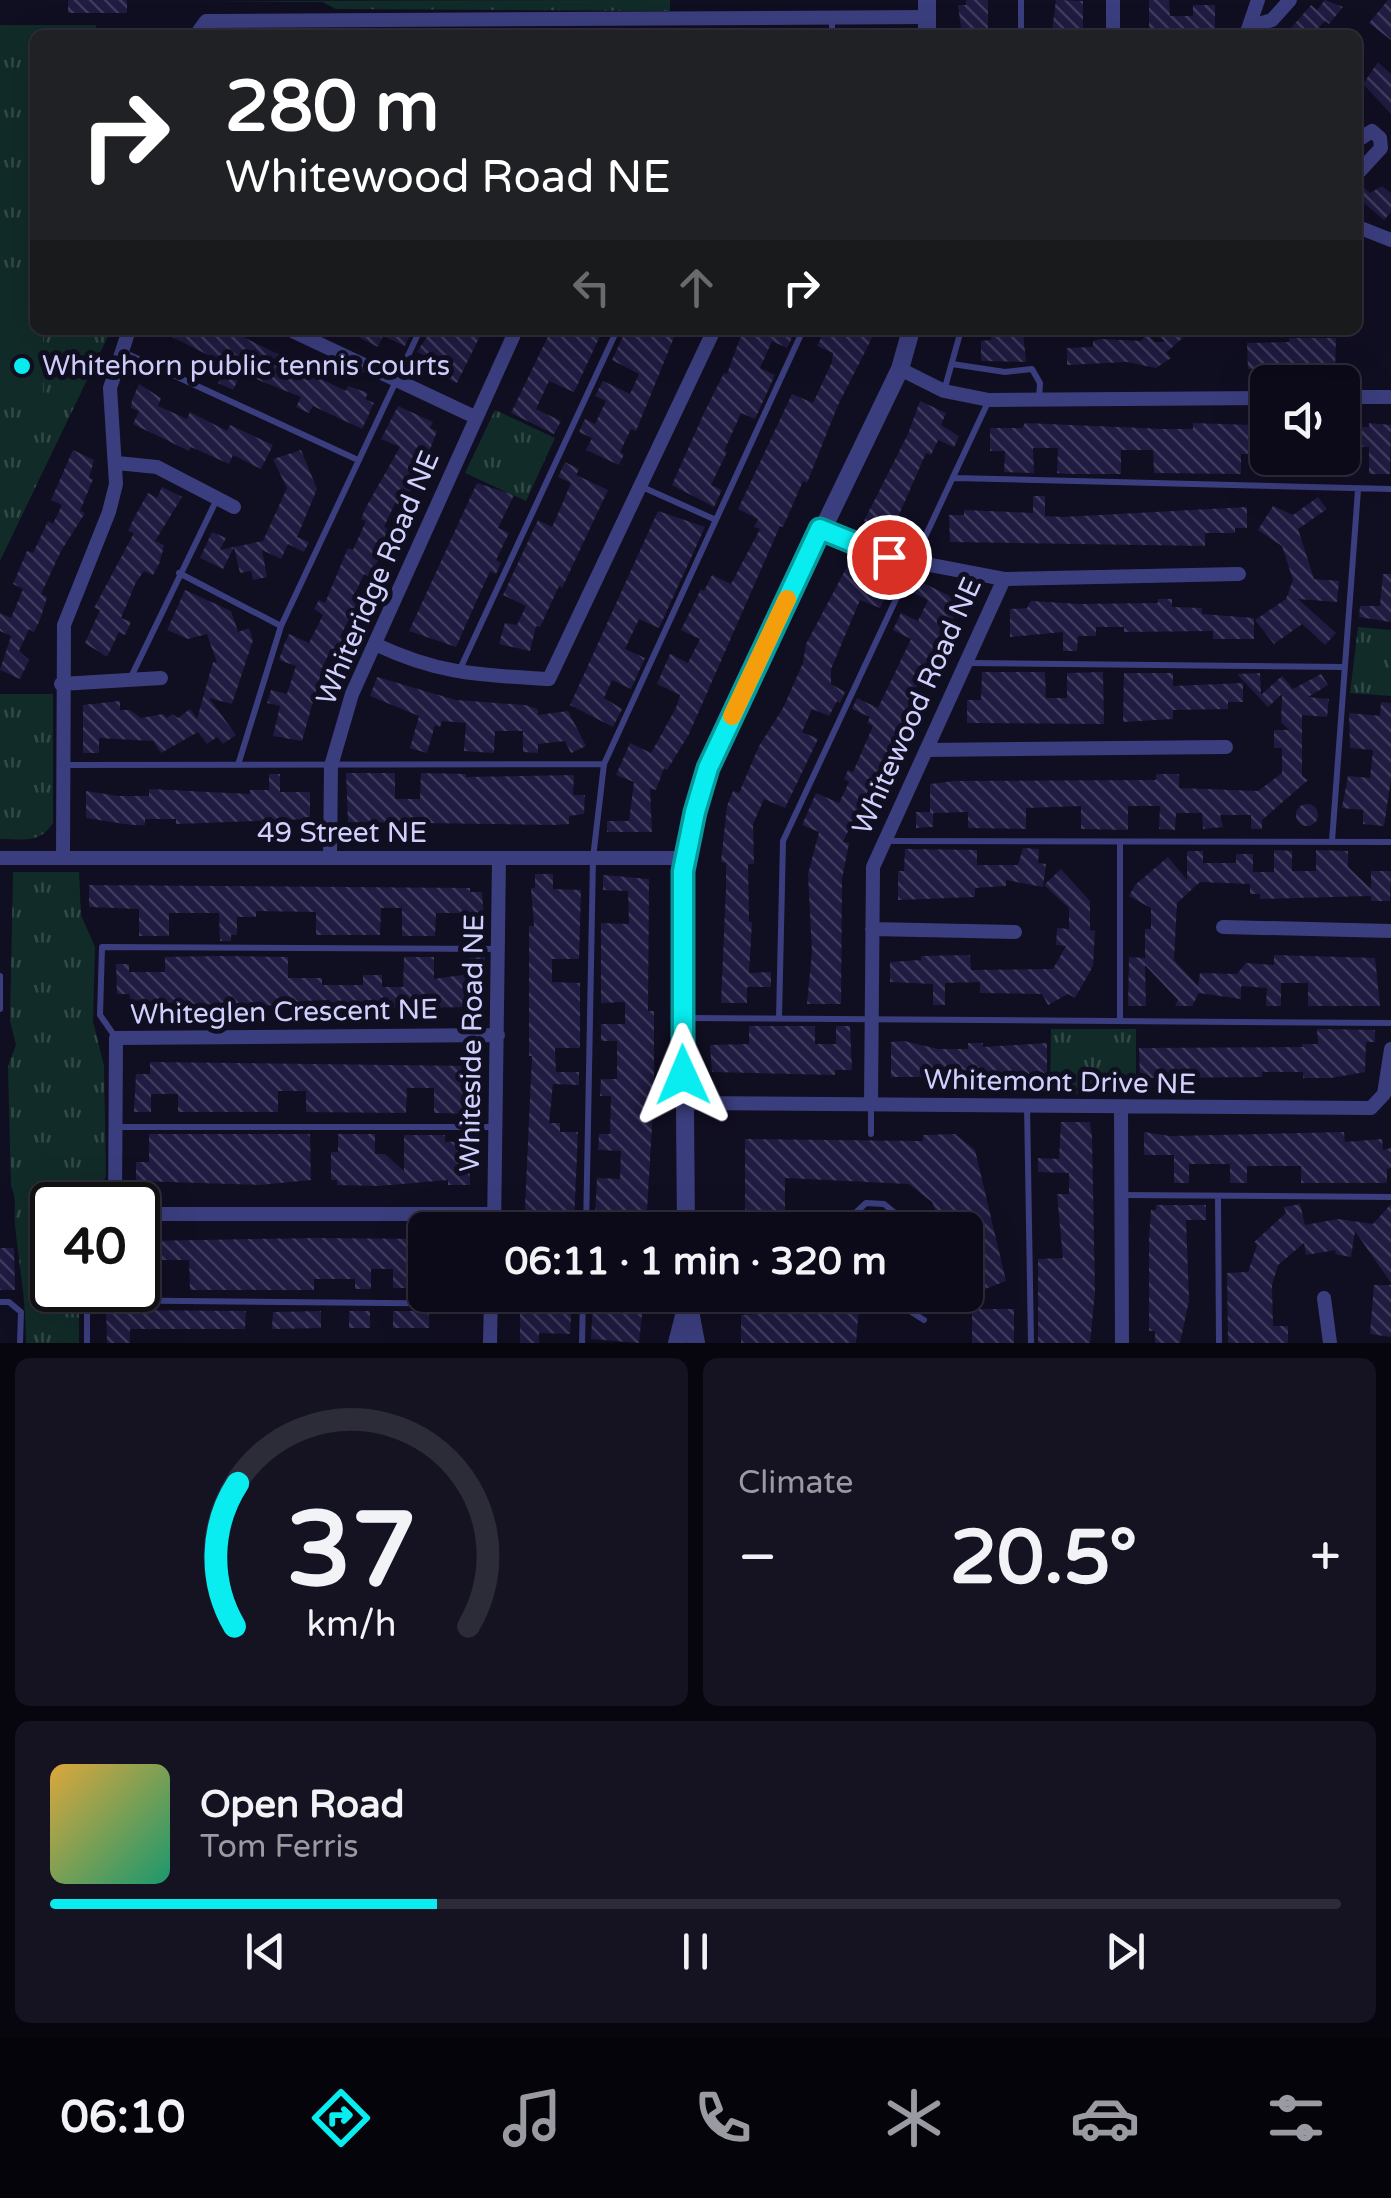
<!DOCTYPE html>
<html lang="en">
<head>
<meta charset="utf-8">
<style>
  :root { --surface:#0c0a19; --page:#151322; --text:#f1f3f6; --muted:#9a9aa2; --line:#2c2b38; --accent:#09edf0 }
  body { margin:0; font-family:"Varela Round",sans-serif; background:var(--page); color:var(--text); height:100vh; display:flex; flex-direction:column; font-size:38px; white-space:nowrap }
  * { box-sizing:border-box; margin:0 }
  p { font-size:32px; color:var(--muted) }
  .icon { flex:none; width:55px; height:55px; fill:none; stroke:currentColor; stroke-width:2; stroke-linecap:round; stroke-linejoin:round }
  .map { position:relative; height:1343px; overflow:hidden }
  .side { display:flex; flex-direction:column; gap:15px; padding:15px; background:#07060e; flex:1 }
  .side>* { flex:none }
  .hud { position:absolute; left:30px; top:30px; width:1332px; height:305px; border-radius:15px; box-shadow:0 10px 40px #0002,0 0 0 2px var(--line); background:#202124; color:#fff; overflow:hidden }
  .buttons { position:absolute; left:1250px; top:365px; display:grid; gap:20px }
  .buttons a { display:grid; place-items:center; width:110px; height:110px; border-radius:15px; background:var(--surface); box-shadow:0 10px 40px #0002,0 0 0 2px var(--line); font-size:50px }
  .speed { position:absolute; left:30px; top:1182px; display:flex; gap:20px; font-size:50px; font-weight:700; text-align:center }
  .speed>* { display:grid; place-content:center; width:130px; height:130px; border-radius:50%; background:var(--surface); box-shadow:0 10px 40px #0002,0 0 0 2px var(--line); line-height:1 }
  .speed .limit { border:5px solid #111; border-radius:15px; background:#fff; color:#111 }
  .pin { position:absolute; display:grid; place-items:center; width:85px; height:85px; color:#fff; margin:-42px; border:5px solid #fff; border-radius:50%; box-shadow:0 2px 10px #0007 }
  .me { position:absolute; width:110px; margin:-55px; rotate:359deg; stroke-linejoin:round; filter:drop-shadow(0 0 8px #0008) }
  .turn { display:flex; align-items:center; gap:35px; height:210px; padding:0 30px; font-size:45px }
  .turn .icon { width:130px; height:130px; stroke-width:2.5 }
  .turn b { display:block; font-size:70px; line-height:85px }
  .lanes { display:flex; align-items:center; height:95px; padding:0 30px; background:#0003; justify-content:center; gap:50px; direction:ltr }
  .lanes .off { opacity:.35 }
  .big { font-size:75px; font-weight:700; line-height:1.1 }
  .side .tile { flex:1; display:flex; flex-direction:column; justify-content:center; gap:15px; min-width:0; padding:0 35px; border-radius:15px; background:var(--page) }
  .side .dial { align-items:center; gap:0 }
  .dial svg { height:260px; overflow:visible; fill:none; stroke:var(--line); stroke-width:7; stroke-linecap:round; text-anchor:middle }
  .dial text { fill:var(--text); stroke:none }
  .song { display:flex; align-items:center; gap:30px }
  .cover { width:120px; height:120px; border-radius:15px; background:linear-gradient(135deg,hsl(40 70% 55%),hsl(160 70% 35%)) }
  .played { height:10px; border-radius:5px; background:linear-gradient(90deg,var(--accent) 30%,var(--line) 30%) }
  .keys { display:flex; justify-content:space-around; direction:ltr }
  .heat { display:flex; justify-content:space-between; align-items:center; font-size:55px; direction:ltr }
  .side .tiles { flex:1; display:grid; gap:15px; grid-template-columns:1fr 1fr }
  .tile:last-child { grid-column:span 2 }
  .trip { position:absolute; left:408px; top:1212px; width:575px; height:100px; border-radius:15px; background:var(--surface); box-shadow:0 10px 40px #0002,0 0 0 2px var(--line); font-weight:700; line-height:100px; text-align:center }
  .menu { display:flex; height:160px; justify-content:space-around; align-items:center; background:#05040a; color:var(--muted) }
  .menu .icon { width:70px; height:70px }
  .menu .selected { color:var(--accent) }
  .menu b { font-size:45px; color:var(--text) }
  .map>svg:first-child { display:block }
</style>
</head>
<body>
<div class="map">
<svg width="1391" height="1343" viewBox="0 0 1391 1343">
  <defs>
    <pattern id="park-tufts" width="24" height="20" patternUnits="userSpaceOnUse" patternTransform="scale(2.5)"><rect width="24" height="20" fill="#112b28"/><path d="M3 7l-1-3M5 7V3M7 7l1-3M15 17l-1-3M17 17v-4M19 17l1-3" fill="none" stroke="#334948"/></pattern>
    <pattern id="building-back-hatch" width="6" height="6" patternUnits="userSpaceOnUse" patternTransform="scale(2.5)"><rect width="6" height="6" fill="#1f1b41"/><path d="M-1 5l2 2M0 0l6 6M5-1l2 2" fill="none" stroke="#3e3b5d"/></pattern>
  </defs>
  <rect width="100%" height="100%" fill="#100e21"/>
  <path fill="url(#park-tufts)" d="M670 0V11L336 9 322 2 207 1Z
    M0 25H96V35H35V330H111L0 561Z
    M495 410 555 438 526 501 465 473Z
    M1358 627 1391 630V696L1350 693Z
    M0 694H53V823C40 844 22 839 0 839Z
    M13 872H79L81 915 95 947 93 1021 104 1066 106 1175 96 1205H52V1290H95L79 1291V1343H26C26 1298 19 1267 15 1224 13 1209 18 1202 11 1186L8 1066 16 1045 10 1021Z
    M1051 1029H1136V1093L1050 1094Z"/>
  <path fill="#112b28" d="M0 282H35V330H43V402H0Z"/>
  <path fill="url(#building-back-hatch)" d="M68 0H127V13H68Z
    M966 0H988V35H962L958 5H966Z
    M1056 0 1083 1V35L1052 32Z
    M1149 0H1169L1170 16H1193V5H1215V28L1187 35H1149Z
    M1325 0 1343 7 1329 24 1325 21 1312 35H1285L1311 5 1317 10Z
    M1388 0H1391V40L1369 23Z
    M1378 62 1391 74V114L1363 84Z
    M1358 183 1370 193 1382 186 1391 193V212L1384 220 1358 198Z
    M158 330 235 333 302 366 320 370 317 377 346 391 348 386 368 393 365 399 374 403 362 429 313 406 309 413 296 407 301 397 241 373 233 390 218 383 226 364Z
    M364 330H412L405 346 383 336 378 347 360 338Z
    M431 330H483L457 383 434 372 438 362 417 352Z
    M551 330 601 334 574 392 549 381 536 409 561 421 554 434 511 413Z
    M626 330H677L636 431 631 429 620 452 624 454 619 465 586 450 592 438 579 432 585 419 595 424 606 401 595 396 603 381 630 394 639 374 612 360Z
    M743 330 794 334 787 348 772 341 760 368 775 375 755 419 741 413 724 451 727 452 711 485 722 490 714 507 672 485 704 413 724 373 727 374Z
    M825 330H872L873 336 838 405 807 483 803 481 783 527 780 526 689 734 667 770 664 768 656 790 650 788 652 832H607V821H629L634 782 616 775 630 743 651 753 676 708 680 695 657 684 670 654 688 663 700 639 681 630 701 589 704 591 712 575 731 584 760 529 754 527 758 519 738 509 792 394 813 403 832 362 833 353 817 346Z
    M991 330H1023L1026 362 981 361V341L991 340Z
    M1154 330H1191L1166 353 1171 358 1156 368 1127 362 1067 365V348L1093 347V341L1101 339 1141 341 1147 334 1155 342H1165Z
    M1289 338H1336L1335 371H1314V363H1290V369H1248L1247 343 1289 342Z
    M139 384 161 398 158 406 187 419 190 412 227 431 230 425 273 445 261 469 233 455 229 464 191 447 189 451 133 424 139 411 131 408 132 400Z
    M920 401 946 413 941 425 959 436 954 447 938 440 931 455 926 453 891 533 864 521 908 434Z
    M398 406 433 422 430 428 437 431 418 481 400 505 395 503 384 527 388 529 382 544 386 549 368 576 364 574 352 600 358 602 340 637 344 639 337 654 330 651 323 666 302 741 273 736 280 706 267 703 271 690 287 694 296 666 279 660 284 645 289 634 309 643 323 615 314 609 319 600 325 603 348 548 353 550 366 521 361 519 366 507 400 447 381 439Z
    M1025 423 1164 429H1193V423L1252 425 1268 427V454H1241V474L1154 473 1153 450H1121V474H1067L1057 473 1058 448H1033L1034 473 1004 472 1005 451H990V428H1022Z
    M1369 423 1391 425 1390 474H1369V447H1344V427H1369Z
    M73 450 94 460 89 478 93 479 80 511 85 513 61 551 41 594 47 597 40 620 34 632 29 629 19 651 29 660 20 679 0 670 11 636 0 631V613L11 618 23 589 13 584 24 558 27 551 33 553 48 521 53 524 62 505 51 500Z
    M301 450 317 489 297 537 309 542 304 552 288 544 281 559 262 550 267 577 253 580 251 571 240 573 234 547 263 541 287 488 273 459Z
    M565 462 579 469 576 475 608 490 562 588 559 586 540 627 536 626 530 651 499 644 505 623 517 625 526 606 503 595 538 520 552 527 561 507 571 483 558 477Z
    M477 483 514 495 498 528 509 533 496 560 501 563 496 574 490 571 456 647 409 631Z
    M162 487 182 497 155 541 164 545 160 562 153 575 144 571 136 582 121 618 131 622 125 635 119 632 107 657 85 643 100 610 94 608 134 533 128 531 134 518 148 493 157 498Z
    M1033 496H1045V516L1063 517 1247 507V528H1235V533H1205V546L950 542 949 515H964V510L1033 513Z
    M1318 497 1327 509 1298 529 1314 579 1339 581 1337 602 1298 599 1336 633 1325 645 1302 624 1274 644 1255 620 1286 599 1293 580 1282 546 1258 530 1273 506 1293 515Z
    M658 511 705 527 659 628 639 619 625 649 645 658 631 689 612 680 604 698 622 709 613 727 570 705Z
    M212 532 226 538 220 550 234 547 223 569 200 558Z
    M850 561 878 575 873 590 886 596 880 608 860 600 831 669V684L845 692 840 703 837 701 829 716 812 709 802 732 818 739 785 808 764 799 753 824 754 864H748L749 922H752L749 973 771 972V987H747V1003H721L726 888V863L721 862 727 806 733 791 739 793 759 746 783 708 803 663 806 644Z
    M1383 574H1391V622L1359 617 1360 606H1380Z
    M915 579 962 602 915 690 913 707 862 812 858 810 843 842 849 843 842 879 841 1004H807L812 952 808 874 819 832 802 825 816 793 839 803 849 782 844 779 848 770 853 772 873 726 867 723 870 717 852 709 857 698 878 708 911 639 893 630 901 613 918 621 928 600 909 591Z
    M185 590 231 611 238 632 249 628 253 640 232 704 209 698 236 735 223 744 217 737 207 744 198 732 161 753 153 741 99 738V753H83V705L120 701V710H130L141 718 163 714 167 718 172 714 178 718 190 709 197 719 213 662 217 663 207 634 188 639 167 630Z
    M1158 599H1172V607L1202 608V614L1254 618V639H1213V631L1124 632V627H1096V636H1078L1077 651H1063V632L1010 637V609L1027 608 1031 601 1080 604 1158 603Z
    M982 672H1045L1046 698H1067V673L1103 672 1104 724 967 723V700H981Z
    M1124 673H1173V686L1243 683V702H1228V709L1173 710V719L1123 722Z
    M1260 673 1261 695 1282 676 1293 689 1321 674 1328 685 1308 697 1329 699 1327 717 1302 715V776L1308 780 1262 820V829H1251V815H1220L1223 827 1203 829 1202 813H1176L1175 830 1159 829 1160 806H1128V830L1081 829V806L1026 808V829L968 828V812L933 813V827L916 828V812H930V784L954 781 1156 780V774H1179V788L1258 791 1282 773V748H1274V730H1289L1281 722 1282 694 1268 707 1237 674Z
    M377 677 456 700 525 705 538 709V715L568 711 586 746 571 753 565 741 538 744V753L523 752V731H495L494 753 464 751 466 723 442 721 440 727 435 725 427 753 410 748 419 716 370 696Z
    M1381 702 1391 703V779L1384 826 1363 824V810L1342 808 1348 776 1370 778 1373 750 1350 748 1349 713 1380 716Z
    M346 773H395V799H420L421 773 466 774V777L574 775 573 795H585L584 814 569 816V824L553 825 348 822Z
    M269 774H280V792H310V819L176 824V819H145V825H131L86 818V791L118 796H149V789L250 794V790H269Z
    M1296 815a11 11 0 1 1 22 0a11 11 0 1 1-22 0Z
    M1023 848 1039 849 1038 863 1046 864 1043 887 1006 880V886L975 888V897L898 900V871H904L905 849 977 850V865H1018Z
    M1274 850 1292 851V871H1316V850L1348 851V867L1371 889V871H1391L1390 901H1371V896L1260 899V894H1250V884L1200 882 1177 903 1174 960 1198 986 1200 973 1237 974 1246 963 1274 965V955L1375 958 1380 1006H1308V983H1281V1006H1266L1267 988 1241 986V999L1199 993 1192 1006H1175L1178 1000 1145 965 1146 1006H1128L1129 957 1145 958V929H1151V908L1129 896 1135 885 1168 857 1187 880V851H1203V863H1236V854H1253V872H1274Z
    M1061 869 1090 901V930L1095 931 1093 966 1075 998 1068 994 1048 1005 1042 994 980 993V982L945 983V1005H933V984L890 982V962L921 960V956L970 955 971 970 1053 969 1066 946 1056 945 1057 928 1069 929V908L1044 885Z
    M535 874H553V889L581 890 579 959H552V982L580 983V1048H555L556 1072H579V1085L553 1084 549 1123H560V1132H578L574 1222 552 1221 551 1228 524 1227 532 1056H529V926H534L531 888H535Z
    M603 875 649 879 648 1011H654V1093L646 1227 614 1225 615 1218 595 1217 597 1178 620 1179 621 1151 598 1150 599 1134H610L611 1096H600L601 1079H617V1041H601V1024H625V1002L601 1003V923L629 924 628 891 603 890Z
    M89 885 470 888V892H482L485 936H469V913H436L435 936H402V908H381L380 935H316V912L256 911V917H237V935H231V941H220L219 913H169V936H139V909L89 907Z
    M220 956 288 957V978H322V985H363V975H382V987H403L404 957H434V979L469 974V958L485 957V974H479V1007L386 1008V1003L330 1006V1000L301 1001V1006L184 1004 131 1000 129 994H117L116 964H129V972H165V957Z
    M749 1026H815V1044H836V1026H850L852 1070H835V1075L712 1072 710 1045 749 1044Z
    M1317 1029 1375 1030V1042H1366L1365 1072 1331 1078H1303V1072H1262V1077L1140 1078 1139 1048 1303 1047 1302 1044H1318Z
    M904 1041 938 1049H968V1043H983V1047L1047 1043V1077H891V1042Z
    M150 1062 474 1066V1075H481L484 1114 434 1113V1088H407L406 1113 306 1112V1091H278V1112H178V1094H151V1112H134L136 1074H150Z
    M1061 1122H1090L1092 1137 1095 1292 1090 1343H1038V1259L1063 1258 1057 1194H1069V1173L1038 1172V1158L1059 1159Z
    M1144 1132 1170 1136 1344 1132 1345 1142 1382 1139 1383 1150 1391 1148V1168L1387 1169V1183H1301V1166H1247V1183H1230V1164H1189V1183H1174V1155H1144Z
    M149 1134H310L311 1180 260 1185 136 1181V1162H149Z
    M338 1134H375V1154H385L404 1171V1135H445V1142L469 1141 470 1185H448V1180L378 1186 337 1185V1180H331V1152H338Z
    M955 1134 975 1150 1006 1281 969 1295 965 1230H948L943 1213 938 1216 932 1202 909 1184 785 1178V1227H745V1139L923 1141V1135Z
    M1300 1204 1305 1225 1338 1219 1373 1224 1391 1204V1283L1355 1231 1351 1257 1335 1254 1336 1250 1306 1255 1304 1243 1278 1265 1272 1285 1273 1326H1288V1343H1228L1227 1273 1248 1272 1257 1245 1254 1242 1286 1213 1284 1207Z
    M1156 1205H1206V1220H1186L1189 1300 1180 1343H1155V1331H1149V1239L1151 1210H1156Z
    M316 1238 425 1239V1262H409V1288H393V1269H371V1289H355V1279H314V1290H190L189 1260H160V1289H143V1271H138V1253H145V1241Z
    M0 1248H14L15 1290H0Z
    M1374 1285H1391V1337L1370 1334Z
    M520 1295 572 1299 570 1334 539 1333V1343H520Z
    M618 1295H638V1305H643L639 1343 591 1339 593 1302 617 1303Z
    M802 1295H884V1308H859L856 1343H741V1315L802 1311Z
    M972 1309H1014V1343H972Z
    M106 1310 246 1311 245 1329H130V1343H107Z
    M321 1311V1328L272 1329 273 1312Z
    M349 1311H370V1328H349Z
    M393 1311H429V1328H393Z"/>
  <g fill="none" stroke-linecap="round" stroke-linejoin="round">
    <path stroke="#3b3e7e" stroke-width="6" d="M1021 0V35
      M832 19V35
      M121 351 358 460
      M952 364 1005 372 1032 369 1040 383 1039 400
      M944 391 961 330
      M954 478 1391 489
      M640 486 716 520
      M179 573 281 626
      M968 663 1342 667
      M460 669 617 330
      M131 677 217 499
      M64 765 604 764 803 330
      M238 765 281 626 420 330
      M887 841 1391 842
      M1332 841 1358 490
      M1120 845V1018
      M0 976V1009
      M687 1018 1391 1023
      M779 1018 783 841 989 400
      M116 1038 100 1015 102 947 498 949
      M871 1105V1134
      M1027 1105 1031 1343
      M117 1127H495
      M1122 1195 1391 1197
      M1218 1197 1219 1343
      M586 1230 593 858 604 764
      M837 1230 866 1203 884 1204 916 1230
      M898 1295 902 1306 924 1320
      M0 1302H9L21 1312 20 1343
      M693 1302 732 1301 748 1295
      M87 1343V1300L491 1304
      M582 1343 583 1295"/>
    <path stroke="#3b3e7e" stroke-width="14" d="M1252 26 1272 20 1290 0
      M196 35 206 21 927 17
      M1113 35V0
      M1246 35 1258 0
      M1358 140 1372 131 1380 138 1381 148 1358 173
      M1358 227 1391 240
      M290 330 475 417
      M900 369 944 391 989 400 1268 398
      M1342 397H1391
      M117 463 157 467 234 507
      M820 529 889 557 1004 579 873 867 871 1104
      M1004 579 1239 574
      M377 645C441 675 480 675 549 679L714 330
      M61 684 161 678
      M926 750 1226 747
      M0 858H685
      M63 858 64 625 109 512 116 484 110 388 129 330
      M330 858 331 766 352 694 516 330
      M1223 927 1391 931
      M872 929 1015 932
      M684 1103 1371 1108 1384 1094 1391 1049
      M1121 1109 1122 1343
      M115 1205 116 1038 498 1035
      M138 1214H494
      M494 1230 499 858
      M1324 1298 1330 1343
      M490 1343 491 1295"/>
    <path stroke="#3b3e7e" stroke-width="18" d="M927 0V35
      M686 1230 683 871 708 767 900 369 911 330
      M687 1295 696 1343
      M677 1343 686 1308"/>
  </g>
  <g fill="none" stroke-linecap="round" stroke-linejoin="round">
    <g stroke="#069a9c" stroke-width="25">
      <path id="route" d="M683 1075V871L695 812 708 768 820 529 889 557"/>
    </g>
    <use href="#route" stroke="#09edf0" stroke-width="18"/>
    <path stroke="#f59e0b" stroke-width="18" d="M732 716 787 599"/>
  </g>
  <circle fill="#09edf0" stroke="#100e21" stroke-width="4" cx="22" cy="366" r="10"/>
  <g text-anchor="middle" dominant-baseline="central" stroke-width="10" stroke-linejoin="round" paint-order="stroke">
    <g font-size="28" fill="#d1d0fd" stroke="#100e21" text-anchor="start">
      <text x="42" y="366">Whitehorn public tennis courts</text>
    </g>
    <g font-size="28" fill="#d1d0fd" stroke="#100e21">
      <text transform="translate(378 578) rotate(-67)">Whiteridge Road NE</text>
      <text transform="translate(917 706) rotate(-66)">Whitewood Road NE</text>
      <text x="342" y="833">49 Street NE</text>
      <text transform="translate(284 1012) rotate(-1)">Whiteglen Crescent NE</text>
      <text transform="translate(472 1043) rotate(-89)">Whiteside Road NE</text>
      <text transform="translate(1060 1082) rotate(1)">Whitemont Drive NE</text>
    </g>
  </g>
</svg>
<div class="buttons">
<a><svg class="icon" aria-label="sound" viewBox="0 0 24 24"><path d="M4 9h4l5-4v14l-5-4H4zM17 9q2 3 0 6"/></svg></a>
</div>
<div class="speed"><div class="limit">40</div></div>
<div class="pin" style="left:889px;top:557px;background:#d93025"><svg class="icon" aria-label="arrive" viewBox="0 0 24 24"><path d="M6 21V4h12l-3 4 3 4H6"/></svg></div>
<svg class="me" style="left:683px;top:1075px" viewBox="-20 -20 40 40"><path d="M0-17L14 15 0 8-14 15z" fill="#09edf0" stroke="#fff" stroke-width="4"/></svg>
<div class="trip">06:11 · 1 min · 320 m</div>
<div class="hud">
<div class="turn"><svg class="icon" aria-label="right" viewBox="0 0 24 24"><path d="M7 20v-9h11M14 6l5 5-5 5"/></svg><div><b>280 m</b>Whitewood Road NE</div></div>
<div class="lanes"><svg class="icon off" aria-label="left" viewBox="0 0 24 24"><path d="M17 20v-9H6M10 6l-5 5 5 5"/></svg><svg class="icon off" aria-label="ahead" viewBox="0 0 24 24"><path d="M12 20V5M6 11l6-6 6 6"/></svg><svg class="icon" aria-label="right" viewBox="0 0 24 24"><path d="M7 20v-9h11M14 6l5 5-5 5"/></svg></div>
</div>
</div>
<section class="side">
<div class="tiles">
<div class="tile dial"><svg viewBox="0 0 100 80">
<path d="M14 69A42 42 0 1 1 86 69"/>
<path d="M14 69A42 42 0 0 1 15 25" stroke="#09edf0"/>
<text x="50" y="56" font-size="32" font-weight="700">37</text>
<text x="50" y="72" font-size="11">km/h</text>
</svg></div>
<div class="tile"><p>Climate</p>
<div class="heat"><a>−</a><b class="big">20.5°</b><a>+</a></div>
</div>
<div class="tile">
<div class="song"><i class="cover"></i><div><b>Open Road</b><p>Tom Ferris</p></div></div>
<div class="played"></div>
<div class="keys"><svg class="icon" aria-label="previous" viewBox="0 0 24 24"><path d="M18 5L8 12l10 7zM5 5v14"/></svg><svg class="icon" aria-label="pause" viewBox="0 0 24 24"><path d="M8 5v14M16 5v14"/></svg><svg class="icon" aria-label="next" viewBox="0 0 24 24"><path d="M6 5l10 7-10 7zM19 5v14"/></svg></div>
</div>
</div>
</section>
<nav class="menu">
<b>06:10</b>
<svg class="icon selected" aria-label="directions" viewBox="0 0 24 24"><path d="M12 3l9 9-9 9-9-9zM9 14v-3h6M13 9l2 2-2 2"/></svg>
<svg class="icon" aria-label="music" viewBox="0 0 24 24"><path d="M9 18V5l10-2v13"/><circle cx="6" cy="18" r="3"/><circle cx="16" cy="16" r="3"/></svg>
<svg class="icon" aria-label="phone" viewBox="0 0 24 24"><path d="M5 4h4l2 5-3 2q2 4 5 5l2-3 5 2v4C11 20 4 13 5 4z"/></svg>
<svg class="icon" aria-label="climate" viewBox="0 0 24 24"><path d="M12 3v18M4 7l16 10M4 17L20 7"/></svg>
<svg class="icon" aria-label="car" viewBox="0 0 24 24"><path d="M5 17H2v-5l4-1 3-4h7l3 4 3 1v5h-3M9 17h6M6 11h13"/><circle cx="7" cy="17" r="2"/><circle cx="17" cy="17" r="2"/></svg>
<svg class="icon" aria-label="filters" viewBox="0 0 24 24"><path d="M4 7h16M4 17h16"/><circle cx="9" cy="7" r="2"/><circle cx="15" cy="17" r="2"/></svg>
</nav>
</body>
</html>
